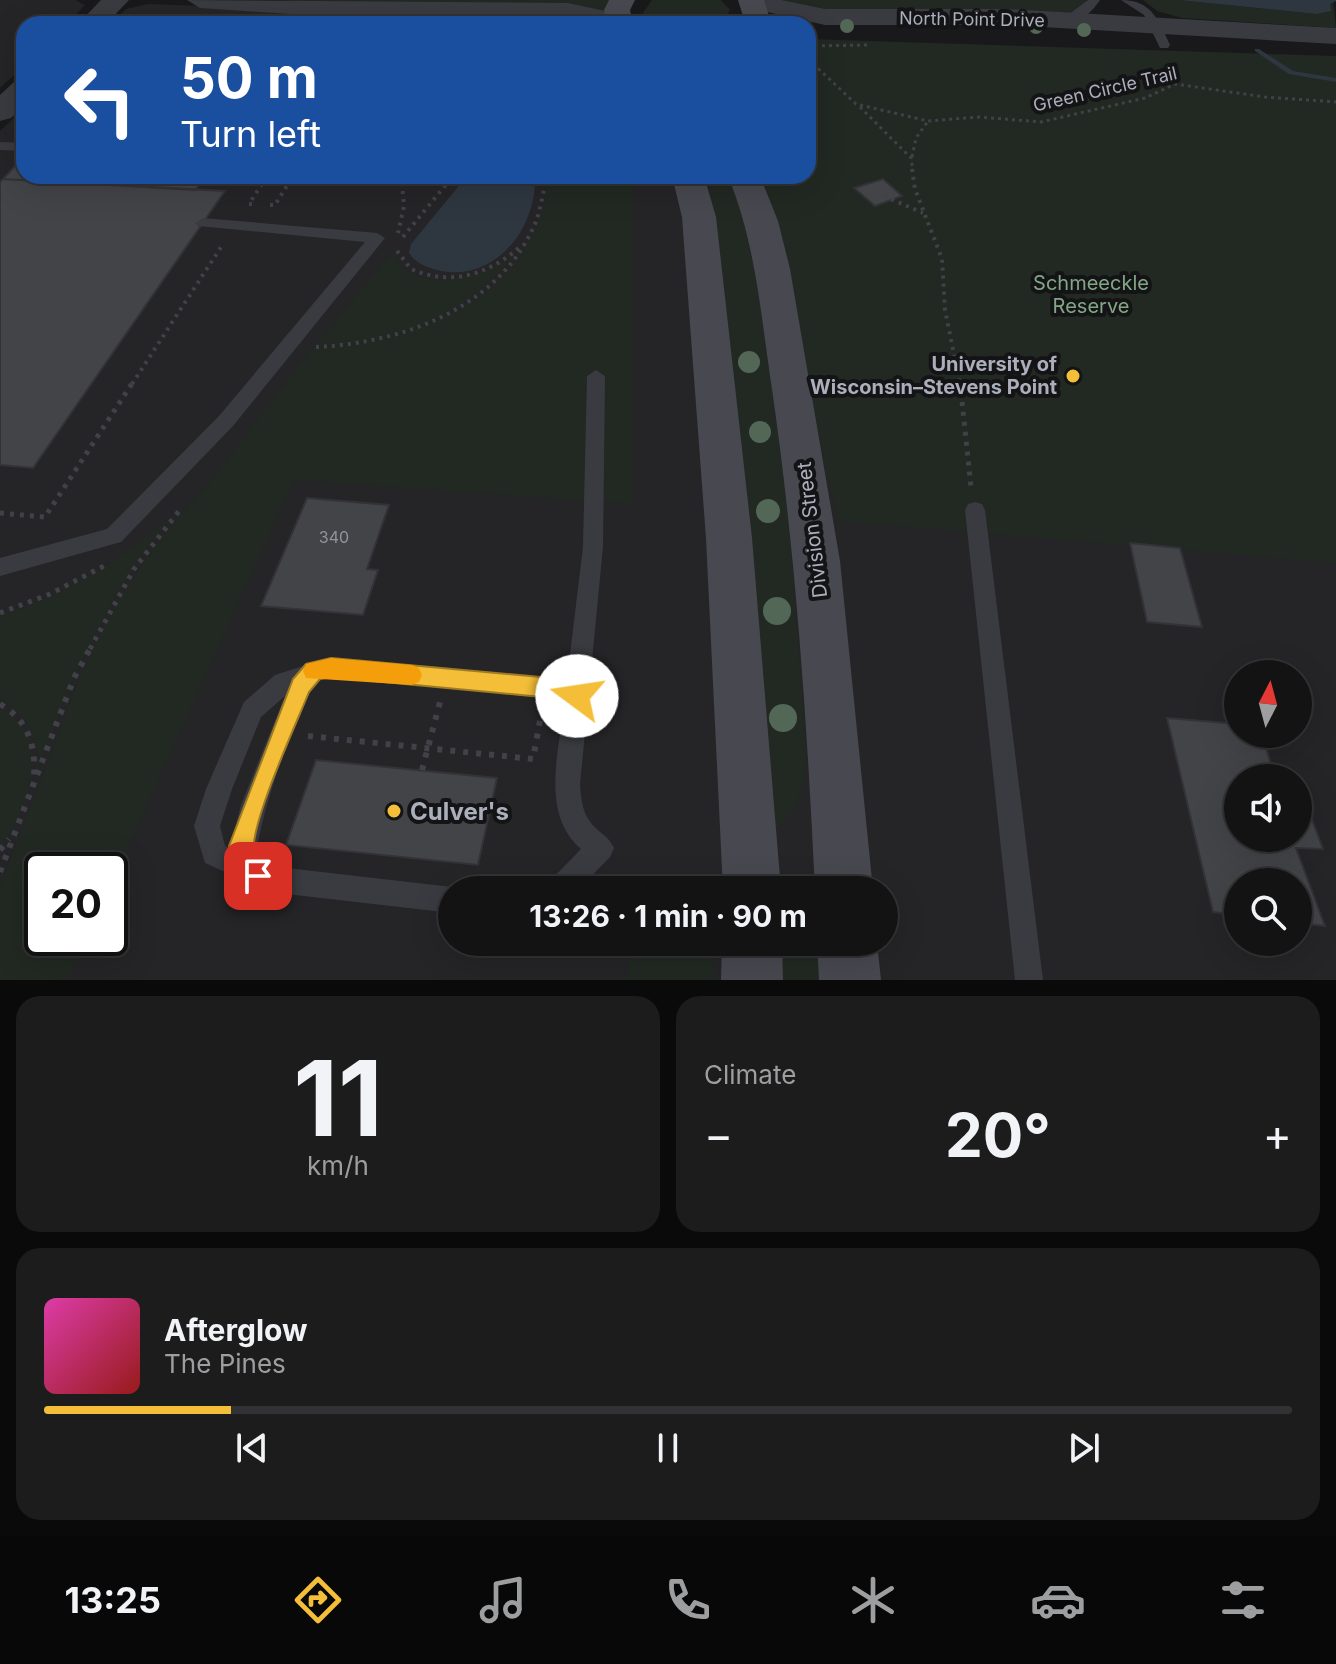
<!DOCTYPE html>
<html lang="en">
<head>
<meta charset="utf-8">
<style>
  :root { --surface:#131314; --page:#1c1c1d; --text:#f1f3f6; --muted:#9d9ea0; --line:#323234; --accent:#f4be38 }
  body { margin:0; font-family:Inter,sans-serif; background:var(--page); color:var(--text); height:100vh; display:flex; flex-direction:column; font-size:30px; white-space:nowrap }
  * { box-sizing:border-box; margin:0 }
  p { font-size:26px; color:var(--muted) }
  .icon { flex:none; width:44px; height:44px; fill:none; stroke:currentColor; stroke-width:2; stroke-linecap:round; stroke-linejoin:round }
  .map { position:relative; height:980px; overflow:hidden }
  .sheet { display:flex; flex-direction:column; gap:16px; padding:16px; background:#0a0a0b; flex:1 }
  .sheet>* { flex:none }
  .guide { position:absolute; left:16px; top:16px; width:800px; height:168px; border-radius:24px; box-shadow:0 8px 32px #0002,0 0 0 2px var(--line); background:#1a4fa0; color:#fff; overflow:hidden }
  .needle { width:52px; rotate:6deg }
  .buttons { position:absolute; left:1224px; top:660px; display:grid; gap:16px }
  .buttons a { display:grid; place-items:center; width:88px; height:88px; border-radius:50%; background:var(--surface); box-shadow:0 8px 32px #0002,0 0 0 2px var(--line); font-size:40px }
  .speed { position:absolute; left:24px; top:852px; display:flex; gap:16px; font-size:40px; font-weight:700; text-align:center }
  .speed>* { display:grid; place-content:center; width:104px; height:104px; border-radius:50%; background:var(--surface); box-shadow:0 8px 32px #0002,0 0 0 2px var(--line); line-height:1 }
  .speed .limit { border:4px solid #111; border-radius:12px; background:#fff; color:#111 }
  .pin { position:absolute; display:grid; place-items:center; width:68px; height:68px; color:#fff; margin:-34px; border-radius:16px; box-shadow:0 4px 12px #0006 }
  .me { position:absolute; width:88px; margin:-44px; rotate:284deg; stroke-linejoin:round; filter:drop-shadow(0 0 6px #0008) }
  .turn { display:flex; align-items:center; gap:28px; height:168px; padding:0 32px; font-size:36px }
  .turn .icon { width:104px; height:104px; stroke-width:2.5 }
  .turn b { display:block; font-size:56px; line-height:68px }
  .big { font-size:60px; font-weight:700; line-height:1.1 }
  .sheet .widget { flex:1; display:flex; flex-direction:column; justify-content:center; gap:12px; min-width:0; padding:0 28px; border-radius:24px; background:var(--page) }
  .sheet .dial { align-items:center; gap:0 }
  .dial b { font-size:104px; line-height:1 }
  .song { display:flex; align-items:center; gap:24px }
  .cover { width:96px; height:96px; border-radius:12px; background:linear-gradient(135deg,hsl(320 70% 55%),hsl(0 70% 35%)) }
  .played { height:8px; border-radius:4px; background:linear-gradient(90deg,var(--accent) 15%,var(--line) 15%) }
  .keys { display:flex; justify-content:space-around; direction:ltr }
  .heat { display:flex; justify-content:space-between; align-items:center; font-size:44px; direction:ltr }
  .sheet .tiles { flex:1; display:grid; gap:16px; grid-template-columns:1fr 1fr }
  .widget:last-child { grid-column:span 2 }
  .trip { position:absolute; left:438px; top:876px; width:460px; height:80px; border-radius:40px; background:var(--surface); box-shadow:0 8px 32px #0002,0 0 0 2px var(--line); font-weight:700; line-height:80px; text-align:center }
  .tabs { display:flex; height:128px; justify-content:space-around; align-items:center; background:#080808; color:var(--muted) }
  .tabs .icon { width:56px; height:56px }
  .tabs .selected { color:var(--accent) }
  .tabs b { font-size:36px; color:var(--text) }
  .map>svg:first-child { display:block }
</style>
</head>
<body>
<div class="map">
<svg width="1336" height="980" viewBox="0 0 1336 980">
  <rect width="100%" height="100%" fill="#19191b"/>
  <path fill="#252528" fill-rule="evenodd" d="M0 0H75L85 5 67 24H24V66L0 88Z
    M148 4 588 20 602 24H110L126 9Z
    M1336 67V980H0V131L24 108V176H752L774 237 830 483 808 176ZM1238 674H1298V734H1238ZM1238 778H1298V838H1238ZM42 870H110V938H42ZM1238 882H1298V942H1238ZM452 890H884V942H452Z"/>
  <path fill="#212922" d="M280 0H610L607 12 567 3 381 7Z
    M652 0H721L730 10 721 24H652L643 13Z
    M774 0H1087L1081 10 1069 14 814 10Z
    M1143 0H1179L1316 14 1333 1 1336 28 1182 18 1157 11Z
    M808 39 1336 56V563L838 521 774 237 752 176H808Z
    M547 176H633V504L294 480 110 887V870H42V938H87L68 980H0V887L81 675 115 607 162 536 206 487 313 348C410 349 546 290 547 176Z
    M705 176H729L742 212 759 294 786 482 807 760C804 781 798 815 778 827H775L715 227Z
    M394 250C406 301 492 276 518 251 474 312 391 349 316 345Z
    M178 510C110 587 73 674 38 769 39 738 28 715 0 700V616C69 595 125 557 178 510Z
    M0 709C53 732 31 812 0 846Z
    M631 942H714V980H628Z
    M781 942H814L823 980H778Z"/>
  <path fill="#2e3740" d="M1179 0H1336V1L1330 4 1331 11 1316 14Z
    M467 176H535C537 227 497 281 441 271 428 268 416 264 409 253L411 244Z"/>
  <g fill="none" stroke-linecap="round" stroke-linejoin="round">
    <path fill="#2e3740" fill-rule="evenodd" d="M1255 49H1259L1293 71 1336 78V82L1289 74 1255 51Z"/>
  </g>
  <path fill="#434448" stroke="#333337" stroke-width="2" d="M24 156V176H206L195 190 3 179Z
    M3 179 225 191 33 468 0 465V182Z
    M883 179 902 196 875 206 854 188Z
    M307 498 389 505 367 569 378 570 363 615 261 606Z
    M1130 543 1180 548 1202 627 1147 622Z
    M1167 718 1238 724V734H1262L1275 778H1238V838H1298V782L1323 849 1296 848 1325 926 1298 923V882H1238V915L1213 912Z
    M316 760 497 778 478 865 286 845Z"/>
  <g fill="none" stroke-linecap="round" stroke-linejoin="round">
    <path stroke="#404247" stroke-width="3" stroke-dasharray="3 4" stroke-linecap="butt" d="M808 46 871 45
      M808 59 856 104 928 121 979 117 1041 122 1145 98 1175 84 1265 97 1336 102
      M860 107 911 158 913 171
      M912 157 916 138 928 121"/>
    <path stroke="#404247" stroke-width="4" stroke-dasharray="3 5" stroke-linecap="butt" d="M912 169 915 189 942 259 945 310 960 384
      M371 176 390 177 402 184 404 206 398 233
      M884 196 923 213
      M252 204H249L267 176
      M270 205H275L293 176
      M403 237 453 176
      M397 251 411 269C452 287 490 274 522 245
      M316 347C402 343 498 309 535 224 541 209 543 192 547 176
      M132 384 223 244"/>
    <path stroke="#404247" stroke-width="5" stroke-dasharray="4 6" stroke-linecap="butt" d="M960 382 971 487
      M0 513 45 517 133 382
      M0 613 50 594 104 566
      M90 649 134 569 179 511"/>
    <path stroke="#404247" stroke-width="6" stroke-dasharray="5 8" stroke-linecap="butt" d="M0 704C29 721 36 746 34 779
      M308 736 533 759 541 715
      M422 770 440 702
      M0 850 9 839
      M0 872 74 678 91 647"/>
    <path fill="#3a3b40" fill-rule="evenodd" d="M1088 0H1100C1092 12 1078 25 1064 24V18Z
      M1121 0C1152 0 1159 21 1170 45L1168 48H1160L1144 15Z
      M0 142 24 143V151L0 150Z
      M203 218 377 233 385 238 233 426 121 542 0 576V558L107 529 219 416 365 242 198 226 195 223Z
      M596 370 605 376 603 547 580 784C581 798 582 812 591 823 599 833 609 836 614 848L610 857 578 890H546L550 881 581 849C539 813 560 747 565 700L331 677C327 679 322 679 319 681 300 695 253 834 257 859L278 867 452 887 460 890H452V913L269 892 205 863 194 826 206 789 244 702 275 675 331 657 567 679 583 547 587 376ZM285 696 241 805 230 848 225 846 220 826 232 789 261 717Z
      M975 502 982 504 985 510 1043 980H1015L965 510 968 504Z"/>
    <path fill="#3a3b40" fill-rule="evenodd" d="M101 0H129L106 24H78Z
      M187 0 568 3 628 16 632 22 379 20 200 8Z
      M743 0H781L825 9H1006L1336 28V44L1006 25H825L745 7Z
      M24 79V105L11 118 0 121V95L14 82Z"/>
    <path fill="#484950" fill-rule="evenodd" d="M609 0H635L630 10 633 24H607L604 10Z
      M738 0H764L769 16 764 24H738L743 16Z
      M672 176H704L716 217 752 538 781 890H723L706 538 682 217Z
      M728 176H760L778 221 790 269 840 561 873 890H815C807 722 796 555 772 389 761 317 756 244 728 176Z
      M722 942H782L783 980H721Z
      M817 942H877L881 980H819Z"/>
  </g>
  <g fill="#536756">
    <circle cx="847" cy="26" r="7"/>
    <circle cx="1036" cy="27" r="7"/>
    <circle cx="1084" cy="30" r="7"/>
    <circle cx="749" cy="362" r="11"/>
    <circle cx="760" cy="432" r="11"/>
    <circle cx="768" cy="511" r="12"/>
    <circle cx="777" cy="611" r="14"/>
    <circle cx="783" cy="718" r="14"/>
  </g>
  <path fill="#f4be38" stroke="#9f7c24" stroke-width="2" d="M331 658 563 679 580 683 587 696 584 703 577 706 563 699 331 677 320 679 309 692C297 722 250 824 254 851 256 861 266 866 270 876L267 885 258 888 237 873 229 846 293 679 306 664Z"/>
  <path fill="#f59e0b" d="M331 658 412 665 419 668 422 675 419 682 412 685 306 678 303 671 306 664Z"/>
  <g fill="#f4be38" stroke="#141416" stroke-width="3">
    <circle cx="1073" cy="376" r="8"/>
    <circle cx="394" cy="811" r="8"/>
  </g>
  <g text-anchor="middle" dominant-baseline="central" stroke-width="8" stroke-linejoin="round" paint-order="stroke">
    <g font-size="16" fill="#91949e">
      <text x="334" y="537">340</text>
    </g>
    <g font-size="18" fill="#abafbb" stroke="#141416">
      <text transform="translate(972 19) rotate(1)">North Point Drive</text>
      <text transform="translate(1105 89) rotate(-13)">Green Circle Trail</text>
    </g>
    <g font-size="20" fill="#82a686" stroke="#141416">
      <text x="1091" y="283">Schmeeckle<tspan x="1091" dy="23">Reserve</tspan></text>
    </g>
    <g font-size="20" font-weight="bold" fill="#abafbb" stroke="#141416" text-anchor="end">
      <text x="1057" y="364">University of<tspan x="1057" dy="23">Wisconsin–Stevens Point</tspan></text>
    </g>
    <g font-size="20" fill="#abafbb" stroke="#141416">
      <text transform="translate(812 530) rotate(-97)">Division Street</text>
    </g>
    <g font-size="24" font-weight="bold" fill="#abafbb" stroke="#141416" text-anchor="start">
      <text x="410" y="811">Culver's</text>
    </g>
  </g>
</svg>
<div class="buttons">
<a><svg class="needle" viewBox="-14 -14 28 28"><path d="M0-13l5 13h-10z" fill="#e53935"/><path d="M0 13l5-13h-10z" fill="#9d9ea0"/></svg></a>
<a><svg class="icon" aria-label="sound" viewBox="0 0 24 24"><path d="M4 9h4l5-4v14l-5-4H4zM17 9q2 3 0 6"/></svg></a>
<a><svg class="icon" aria-label="search" viewBox="0 0 24 24"><circle cx="10" cy="10" r="6"/><path d="M15 15l6 6"/></svg></a>
</div>
<div class="speed"><div class="limit">20</div></div>
<div class="pin" style="left:258px;top:876px;background:#d93025"><svg class="icon" aria-label="arrive" viewBox="0 0 24 24"><path d="M6 21V4h12l-3 4 3 4H6"/></svg></div>
<svg class="me" style="left:577px;top:696px" viewBox="-20 -20 40 40"><circle r="19" fill="#fff"/><path d="M0-13L10 11 0 6-10 11z" fill="#f4be38"/></svg>
<div class="trip">13:26 · 1 min · 90 m</div>
<div class="guide">
<div class="turn"><svg class="icon" aria-label="left" viewBox="0 0 24 24"><path d="M17 20v-9H6M10 6l-5 5 5 5"/></svg><div><b>50 m</b>Turn left</div></div>
</div>
</div>
<section class="sheet">
<div class="tiles">
<div class="widget dial"><b>11</b><p>km/h</p></div>
<div class="widget"><p>Climate</p>
<div class="heat"><a>−</a><b class="big">20°</b><a>+</a></div>
</div>
<div class="widget">
<div class="song"><i class="cover"></i><div><b>Afterglow</b><p>The Pines</p></div></div>
<div class="played"></div>
<div class="keys"><svg class="icon" aria-label="previous" viewBox="0 0 24 24"><path d="M18 5L8 12l10 7zM5 5v14"/></svg><svg class="icon" aria-label="pause" viewBox="0 0 24 24"><path d="M8 5v14M16 5v14"/></svg><svg class="icon" aria-label="next" viewBox="0 0 24 24"><path d="M6 5l10 7-10 7zM19 5v14"/></svg></div>
</div>
</div>
</section>
<nav class="tabs">
<b>13:25</b>
<svg class="icon selected" aria-label="directions" viewBox="0 0 24 24"><path d="M12 3l9 9-9 9-9-9zM9 14v-3h6M13 9l2 2-2 2"/></svg>
<svg class="icon" aria-label="music" viewBox="0 0 24 24"><path d="M9 18V5l10-2v13"/><circle cx="6" cy="18" r="3"/><circle cx="16" cy="16" r="3"/></svg>
<svg class="icon" aria-label="phone" viewBox="0 0 24 24"><path d="M5 4h4l2 5-3 2q2 4 5 5l2-3 5 2v4C11 20 4 13 5 4z"/></svg>
<svg class="icon" aria-label="climate" viewBox="0 0 24 24"><path d="M12 3v18M4 7l16 10M4 17L20 7"/></svg>
<svg class="icon" aria-label="car" viewBox="0 0 24 24"><path d="M5 17H2v-5l4-1 3-4h7l3 4 3 1v5h-3M9 17h6M6 11h13"/><circle cx="7" cy="17" r="2"/><circle cx="17" cy="17" r="2"/></svg>
<svg class="icon" aria-label="filters" viewBox="0 0 24 24"><path d="M4 7h16M4 17h16"/><circle cx="9" cy="7" r="2"/><circle cx="15" cy="17" r="2"/></svg>
</nav>
</body>
</html>
